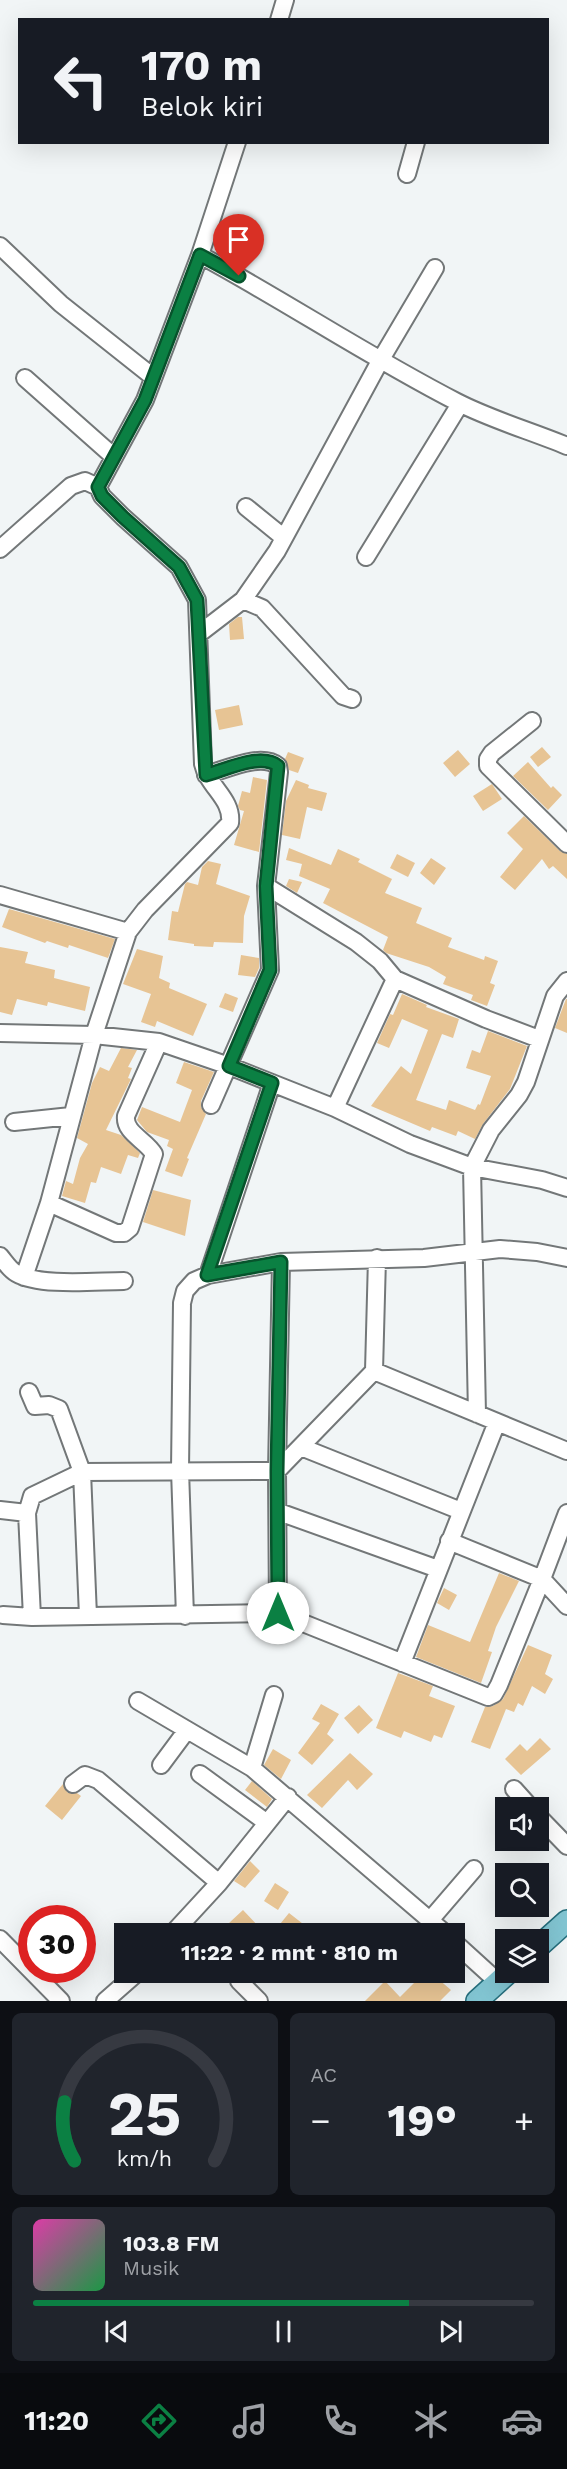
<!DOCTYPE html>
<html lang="id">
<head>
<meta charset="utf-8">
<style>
  :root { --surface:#171b24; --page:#20242c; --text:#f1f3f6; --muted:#9ea1a6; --line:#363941; --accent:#0b8043 }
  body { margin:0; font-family:"Work Sans",sans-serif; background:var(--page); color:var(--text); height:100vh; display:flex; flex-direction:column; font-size:22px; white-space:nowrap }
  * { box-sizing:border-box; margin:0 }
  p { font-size:20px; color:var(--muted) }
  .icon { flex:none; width:33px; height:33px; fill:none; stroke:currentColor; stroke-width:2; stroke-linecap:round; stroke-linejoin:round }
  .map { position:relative; height:2001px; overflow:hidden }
  .side { display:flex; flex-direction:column; gap:12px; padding:12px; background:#0d0f14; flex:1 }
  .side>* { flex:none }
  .hud { position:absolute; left:18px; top:18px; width:531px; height:126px; border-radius:0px; box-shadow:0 6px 24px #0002; background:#171b24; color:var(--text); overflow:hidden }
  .tools { position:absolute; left:495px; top:1797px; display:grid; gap:12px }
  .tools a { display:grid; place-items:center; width:54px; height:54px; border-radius:0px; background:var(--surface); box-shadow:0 6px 24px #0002; font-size:30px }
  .speed { position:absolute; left:18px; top:1905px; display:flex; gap:12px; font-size:30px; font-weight:700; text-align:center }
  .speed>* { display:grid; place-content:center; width:78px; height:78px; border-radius:50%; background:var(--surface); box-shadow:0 6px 24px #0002; line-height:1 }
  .speed .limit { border:9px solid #d22; background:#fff; color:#111 }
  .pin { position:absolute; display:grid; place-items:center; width:51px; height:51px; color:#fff; margin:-62px -26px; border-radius:50% 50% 50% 0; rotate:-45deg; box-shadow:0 0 6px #0007 }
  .pin .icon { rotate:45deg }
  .me { position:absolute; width:66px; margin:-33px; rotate:0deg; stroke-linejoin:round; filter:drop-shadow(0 0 4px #0008) }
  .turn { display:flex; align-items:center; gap:21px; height:126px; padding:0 24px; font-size:27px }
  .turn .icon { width:78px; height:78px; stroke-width:2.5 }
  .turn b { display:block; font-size:42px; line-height:51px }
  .big { font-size:45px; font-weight:700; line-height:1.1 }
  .side .widget { flex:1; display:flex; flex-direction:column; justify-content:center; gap:9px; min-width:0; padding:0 21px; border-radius:9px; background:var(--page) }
  .side .dial { align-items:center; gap:0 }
  .dial svg { height:156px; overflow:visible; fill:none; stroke:var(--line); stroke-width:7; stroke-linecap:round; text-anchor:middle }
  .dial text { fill:var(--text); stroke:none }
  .song { display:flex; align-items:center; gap:18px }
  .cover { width:72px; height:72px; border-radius:9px; background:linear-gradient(135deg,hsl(320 70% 55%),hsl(140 70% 35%)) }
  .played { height:6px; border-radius:3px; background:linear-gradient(90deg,var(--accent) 75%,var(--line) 75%) }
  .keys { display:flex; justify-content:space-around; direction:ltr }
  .heat { display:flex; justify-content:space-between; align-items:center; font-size:33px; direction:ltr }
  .side .tiles { flex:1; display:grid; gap:12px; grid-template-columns:1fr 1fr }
  .widget:last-child { grid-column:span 2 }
  .trip { position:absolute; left:114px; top:1923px; width:351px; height:60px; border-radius:0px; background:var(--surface); box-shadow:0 6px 24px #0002; font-weight:700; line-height:60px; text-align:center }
  .tab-bar { display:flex; height:96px; justify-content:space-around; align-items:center; background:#090b0e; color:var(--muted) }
  .tab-bar .icon { width:42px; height:42px }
  .tab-bar .on { color:var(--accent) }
  .tab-bar b { font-size:27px; color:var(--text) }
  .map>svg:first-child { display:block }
</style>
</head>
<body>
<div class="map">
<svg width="567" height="2001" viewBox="0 0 567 2001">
  <rect width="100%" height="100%" fill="#f1f5f6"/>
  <path fill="#e7c494" d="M238 617H242L244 639 230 640 229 624Z
    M239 705 243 725 219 730 215 710Z
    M542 747 551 757 538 767 530 757Z
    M458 750 470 764 455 777 443 763Z
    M288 752 304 758 298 773 289 770 285 759Z
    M528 762 551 788 553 786 562 795 548 810 513 776Z
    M253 777 267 780 259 852 234 845 244 811 240 810 238 806 242 791 250 793Z
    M296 780 309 785 308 788 327 793 322 811 307 807 300 839 282 835 286 801Z
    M492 784 502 799 483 811 473 796Z
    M524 816 560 851 567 854V879L553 866 549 869 542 859 515 890 500 877 523 849 507 833Z
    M289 848 331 865 338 849 360 859 358 862 392 879 385 893 422 908 416 923 452 938 448 947 484 960 485 956 498 961 490 983 495 985 487 1006 471 1000 473 995 443 984 446 977 429 967 386 953 383 950 388 937 323 903 330 889 299 876 302 864 286 860Z
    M397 854 415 863 408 877 390 868Z
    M431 858 446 868 434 885 420 873Z
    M208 861 221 864 216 884 250 896 244 916 243 943 214 942 213 947 194 946V944L168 940 172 911 178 912 185 884 187 882 198 885 202 867Z
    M289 879 302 882 297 893 286 886Z
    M9 909 115 939 108 958 69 945 68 948 47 941 45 943 2 927Z
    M0 947 28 952 25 963 55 970 54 978 90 987 85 1011 48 1002 47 1006 17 999 12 1015 0 1012Z
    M137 949 163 956 159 978 170 983 169 988 207 1004 193 1036 157 1021 155 1027 141 1022 151 994 123 984Z
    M241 955 259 958V968L255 977 238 975Z
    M225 993 238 998 233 1012 219 1007Z
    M402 994 427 1005 426 1007 459 1019 453 1038 442 1034 416 1100 446 1110 449 1100 475 1110 478 1104 480 1105 491 1076 466 1068 472 1050 480 1053 488 1031 527 1046 510 1089 483 1124 475 1139 458 1131 456 1136 432 1127 430 1131 371 1106 401 1066 411 1074 428 1030 402 1019 389 1048 377 1043 390 1014 393 1015Z
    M566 999H567V1033L555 1028Z
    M121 1048 137 1050 128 1067 132 1068 128 1078 131 1079 106 1130 121 1135 140 1153 138 1158 128 1155 121 1174 101 1167 96 1183 91 1182 85 1203 62 1196 66 1181 73 1184 80 1158 88 1144 77 1138 92 1083 100 1067 109 1071Z
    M184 1062 214 1072 201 1101V1107L206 1114 187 1158 189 1159 182 1177 165 1171 173 1149 167 1146 169 1140 147 1132 137 1120 142 1107 180 1122 192 1090 176 1083Z
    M153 1190 191 1200 185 1236 143 1222Z
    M499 1573 519 1581 496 1627 488 1651 492 1652 481 1683 416 1657 428 1625 470 1642Z
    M444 1588 457 1595 449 1610 437 1603Z
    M528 1645 552 1655 545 1674 553 1679 545 1694 532 1686 523 1706 518 1703 514 1712 506 1709 490 1749 471 1742 485 1707 493 1706 503 1699Z
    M398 1673 433 1686 429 1696 455 1706 442 1738 434 1735 431 1742 404 1731 401 1738 376 1728Z
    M321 1704 339 1714 327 1734 334 1740 312 1765 298 1753 320 1723 312 1719Z
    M359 1705 373 1720 358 1734 344 1718Z
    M540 1738 551 1749 521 1775 505 1759 520 1744 527 1751Z
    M273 1749 291 1760 281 1779 264 1765Z
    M350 1753 373 1774 357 1790 348 1780 322 1808 307 1795Z
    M252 1781 272 1799 267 1807 245 1790Z
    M63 1784 68 1793H77L81 1796 62 1820 45 1806Z
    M250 1861 260 1871 245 1888 234 1881Z
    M275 1883 289 1892 278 1910 264 1901Z
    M243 1910 259 1927 252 1934H238L229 1923Z
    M289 1913 316 1934H282L276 1929Z
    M408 1972H430L451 1990 440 2001H365L385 1981 400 1997 417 1980Z"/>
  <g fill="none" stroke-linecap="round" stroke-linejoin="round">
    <g stroke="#737778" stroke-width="20">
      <path id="minor" d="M279 20 285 0
        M407 174 416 142
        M0 246 61 304 153 377
        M200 255C287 302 369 357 457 402 492 420 531 431 567 446
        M25 378 113 456
        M246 507 283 537
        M0 549 71 486 85 481 98 487
        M366 557 460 404
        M243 600 262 608 343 696 352 699
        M200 633 243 600 277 551 380 361 435 268
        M532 721 492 753 488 759V766L567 844
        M206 775C225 770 261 752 278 766L279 772 266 886 270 970 211 1105
        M266 886 356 942 380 961 395 979 486 1019 539 1039
        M0 895 128 932
        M567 981 555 996 526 1082 519 1095 491 1130 472 1167 542 1180 567 1188
        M0 1033 94 1035 159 1042 229 1066 335 1108 410 1144 472 1167 477 1414
        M335 1108 395 979
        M14 1122 71 1116
        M49 1203 116 1233H124L130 1228 154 1154C146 1140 124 1133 126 1116L159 1042
        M0 1256C5 1262 10 1270 16 1273 40 1287 96 1281 124 1281
        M208 1275 272 1083
        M24 1277 49 1203 94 1035 128 932 145 910 230 823C233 799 208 787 203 764L197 600 179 567 123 517 102 496 98 487 145 400 200 255 237 142
        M374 1371 377 1258
        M29 1392 35 1406 49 1405 59 1409 82 1472 32 1496 27 1513 32 1617
        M301 1447 461 1511
        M0 1510 27 1513
        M279 1512 438 1569
        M567 1513 542 1579 567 1606
        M278 1613 277 1471 281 1262
        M3 1615 32 1617 278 1613 488 1697 494 1694 499 1685 542 1579 449 1541
        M88 1616 82 1472 277 1471 374 1371 567 1451
        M185 1616 180 1470 182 1303 185 1291 194 1281 208 1275 281 1262 424 1258 500 1249 537 1252 567 1258
        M402 1663 497 1422
        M138 1701 252 1768 446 1934
        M161 1765 187 1730
        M252 1768 274 1695
        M200 1774 267 1823
        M73 1784 85 1775 98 1780 219 1883
        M514 1789 531 1808
        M538 1816 567 1846
        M431 1919 474 1869
        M172 1934 219 1883 288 1797
        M0 1939 61 2001
        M454 1942 498 1982
        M239 1981 259 2001
        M105 2001 138 1972"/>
    </g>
    <g stroke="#256e7c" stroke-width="24">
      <path id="major" d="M538 1947 567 1921
        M477 2001 509 1972"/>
    </g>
    <use href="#minor" stroke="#fff" stroke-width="16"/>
    <use href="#major" stroke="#82c5d2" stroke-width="21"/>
  </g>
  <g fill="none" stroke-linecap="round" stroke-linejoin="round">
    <g stroke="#07532c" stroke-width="15">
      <path id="route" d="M239 276 200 255 145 400 98 487 102 496 123 517 179 567 197 600 206 775C225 770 261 752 278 766L266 886 270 970 229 1066 272 1083 207 1275 281 1262 277 1471 278 1613"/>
    </g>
    <use href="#route" stroke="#0b8043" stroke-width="10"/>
  </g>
</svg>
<div class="tools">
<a><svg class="icon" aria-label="sound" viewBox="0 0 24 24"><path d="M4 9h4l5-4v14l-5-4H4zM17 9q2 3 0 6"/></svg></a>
<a><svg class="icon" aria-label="search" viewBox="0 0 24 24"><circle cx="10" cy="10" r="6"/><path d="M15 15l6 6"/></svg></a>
<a><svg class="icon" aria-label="layers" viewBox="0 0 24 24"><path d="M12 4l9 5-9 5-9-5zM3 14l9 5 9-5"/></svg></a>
</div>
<div class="speed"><div class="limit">30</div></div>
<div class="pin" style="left:239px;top:276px;background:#d93025"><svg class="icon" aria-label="arrive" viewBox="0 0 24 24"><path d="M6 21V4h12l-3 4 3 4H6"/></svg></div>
<svg class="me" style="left:278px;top:1613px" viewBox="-20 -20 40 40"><circle r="19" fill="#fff"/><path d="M0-13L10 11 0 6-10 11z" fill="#0b8043"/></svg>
<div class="trip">11:22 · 2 mnt · 810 m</div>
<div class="hud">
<div class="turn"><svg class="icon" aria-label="left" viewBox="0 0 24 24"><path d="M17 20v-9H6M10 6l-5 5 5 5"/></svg><div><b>170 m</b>Belok kiri</div></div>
</div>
</div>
<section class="side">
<div class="tiles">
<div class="widget dial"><svg viewBox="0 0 100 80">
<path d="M14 69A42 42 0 1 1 86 69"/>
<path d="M14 69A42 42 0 0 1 9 39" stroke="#0b8043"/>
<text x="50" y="56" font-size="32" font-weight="700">25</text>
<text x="50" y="72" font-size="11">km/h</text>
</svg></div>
<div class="widget"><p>AC</p>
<div class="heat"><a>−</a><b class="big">19°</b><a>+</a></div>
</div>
<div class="widget">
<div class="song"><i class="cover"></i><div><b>103.8 FM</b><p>Musik</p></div></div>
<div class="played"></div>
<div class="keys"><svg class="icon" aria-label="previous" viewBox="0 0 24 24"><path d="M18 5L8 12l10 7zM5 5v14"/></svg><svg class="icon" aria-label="pause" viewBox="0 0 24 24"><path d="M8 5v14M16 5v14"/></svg><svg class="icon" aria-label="next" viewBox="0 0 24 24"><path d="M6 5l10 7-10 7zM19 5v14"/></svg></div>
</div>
</div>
</section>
<nav class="tab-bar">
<b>11:20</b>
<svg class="icon on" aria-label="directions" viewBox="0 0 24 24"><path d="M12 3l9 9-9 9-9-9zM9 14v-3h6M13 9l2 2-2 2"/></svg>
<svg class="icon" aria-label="music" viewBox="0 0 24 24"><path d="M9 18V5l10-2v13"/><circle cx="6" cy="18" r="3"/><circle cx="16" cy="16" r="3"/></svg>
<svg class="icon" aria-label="phone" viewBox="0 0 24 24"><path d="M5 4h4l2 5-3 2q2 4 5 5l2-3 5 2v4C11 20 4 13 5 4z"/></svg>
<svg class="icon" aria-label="climate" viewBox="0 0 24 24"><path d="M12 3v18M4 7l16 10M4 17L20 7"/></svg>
<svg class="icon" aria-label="car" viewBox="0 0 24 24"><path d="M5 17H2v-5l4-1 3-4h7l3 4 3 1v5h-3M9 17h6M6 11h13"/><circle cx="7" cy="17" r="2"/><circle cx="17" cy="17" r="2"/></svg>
</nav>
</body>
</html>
